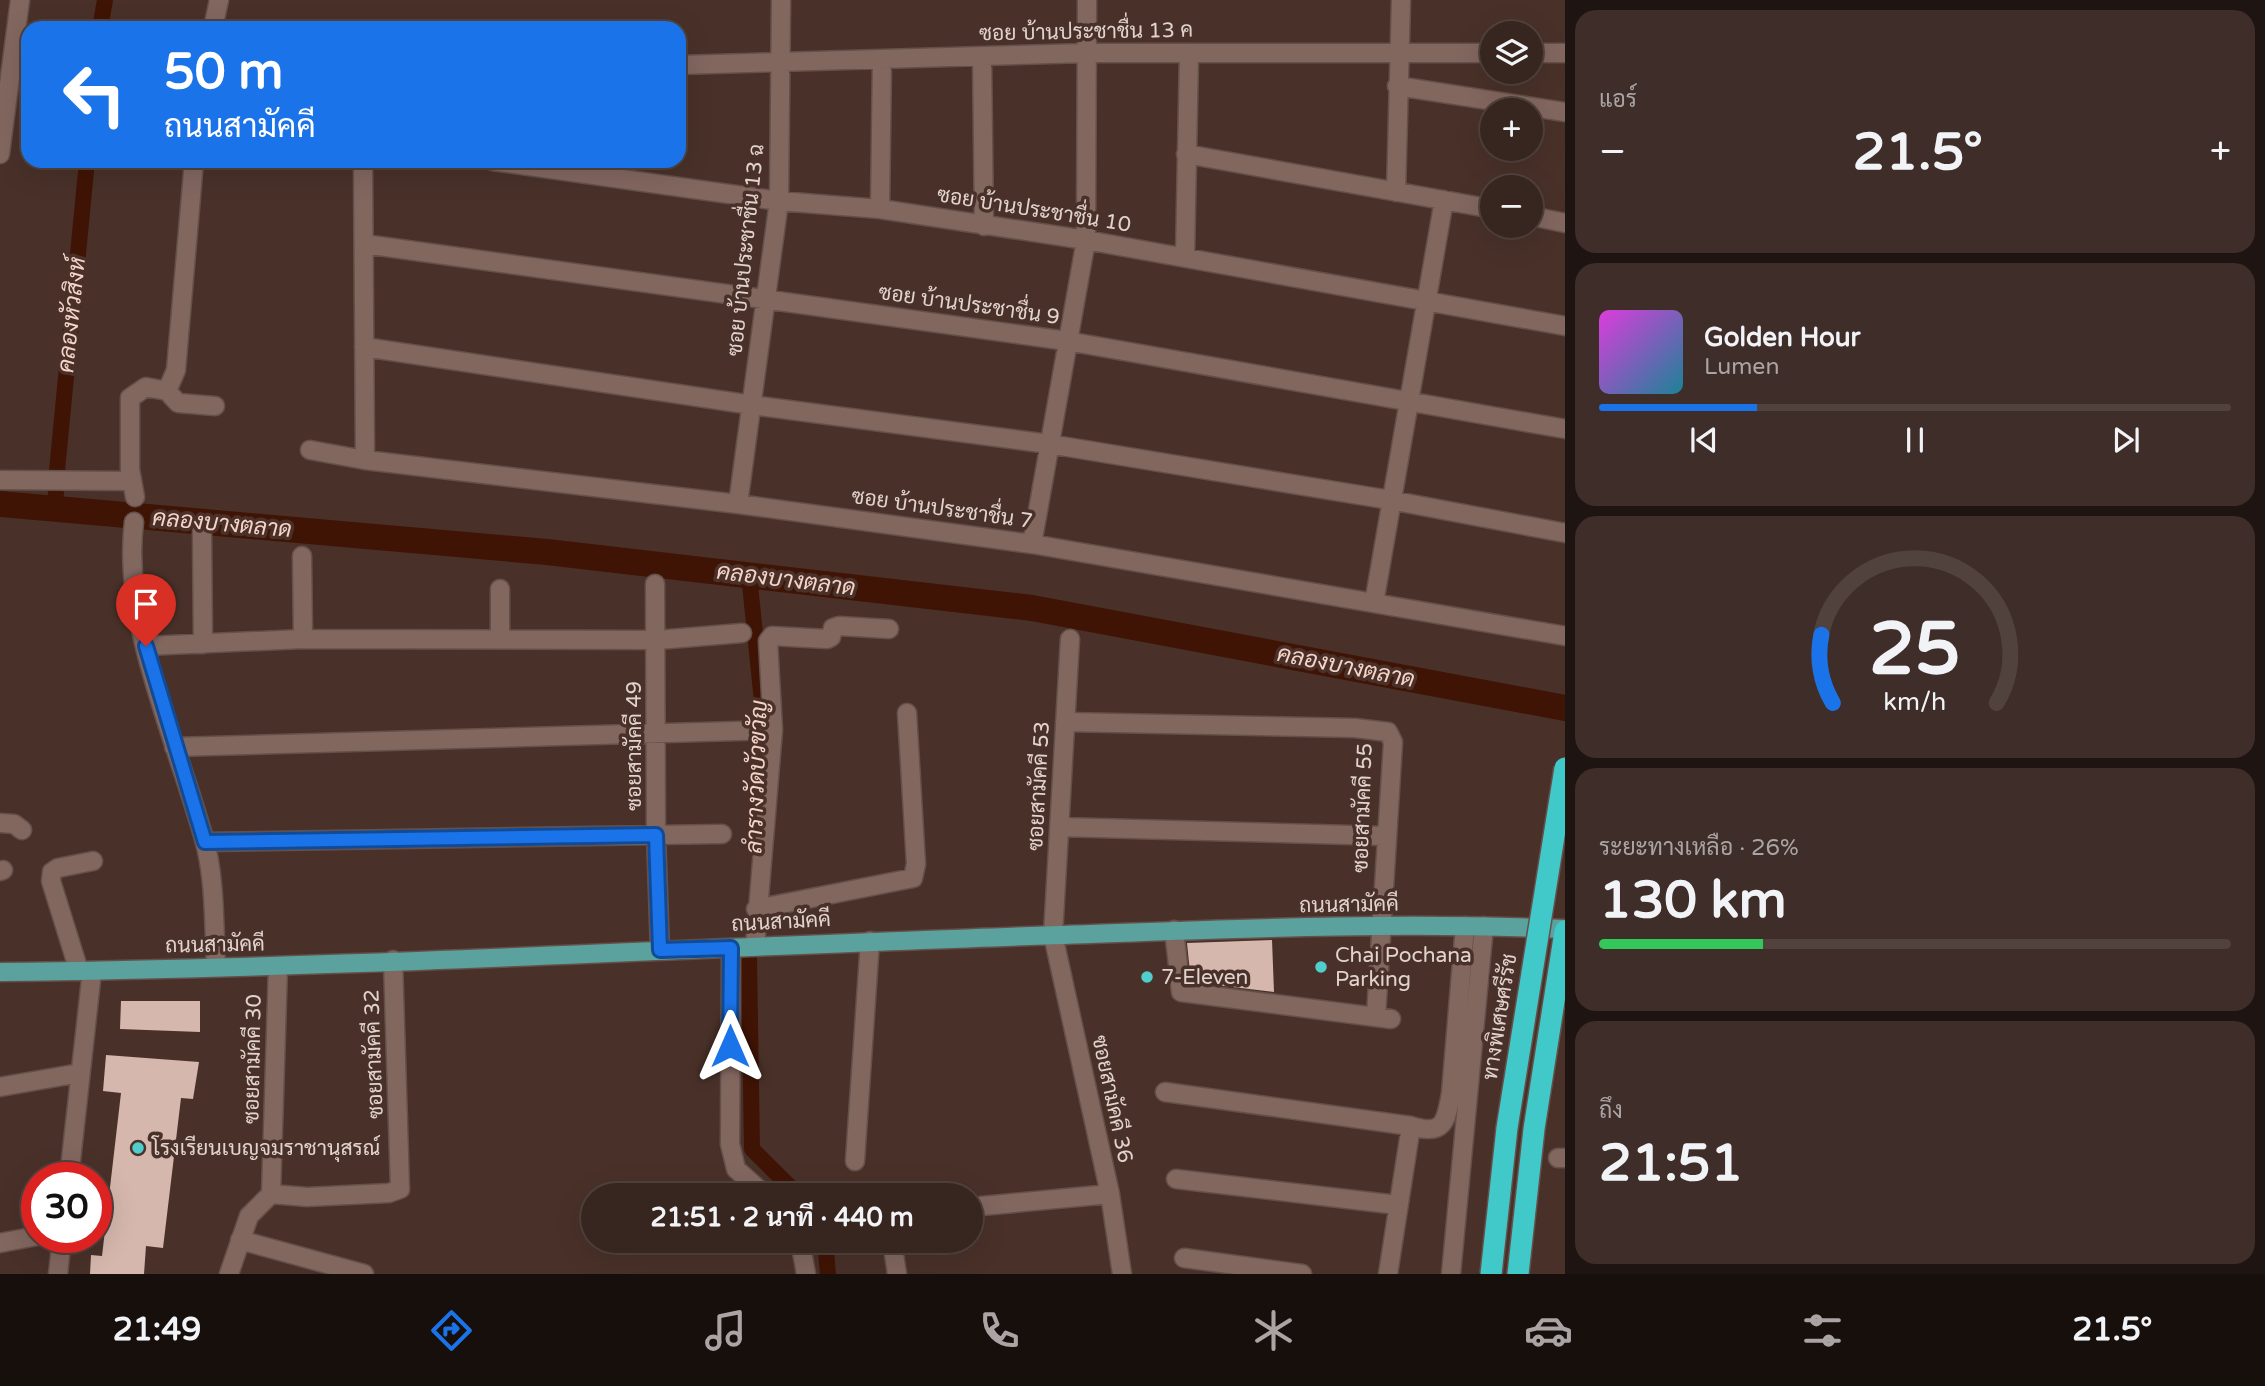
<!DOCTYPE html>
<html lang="th">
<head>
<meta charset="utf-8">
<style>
  :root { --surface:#37251f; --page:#3e2d28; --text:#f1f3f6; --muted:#aaa5a4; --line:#51423d; --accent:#1a73e8 }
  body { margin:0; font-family:"Varela Round",Sarabun,sans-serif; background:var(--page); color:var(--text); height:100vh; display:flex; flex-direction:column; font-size:26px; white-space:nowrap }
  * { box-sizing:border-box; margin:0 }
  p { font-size:23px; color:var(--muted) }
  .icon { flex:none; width:38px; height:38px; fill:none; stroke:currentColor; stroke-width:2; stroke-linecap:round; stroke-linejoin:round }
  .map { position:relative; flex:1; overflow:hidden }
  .details { display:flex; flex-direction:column; gap:10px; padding:10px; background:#1e1411; width:700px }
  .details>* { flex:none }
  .guide { position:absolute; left:21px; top:21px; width:665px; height:147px; border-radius:21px; box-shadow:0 7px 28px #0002,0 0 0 2px var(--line); background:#1a73e8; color:#fff; overflow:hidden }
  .tools { position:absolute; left:1480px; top:21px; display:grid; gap:14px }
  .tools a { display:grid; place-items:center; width:63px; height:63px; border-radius:50%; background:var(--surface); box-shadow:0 7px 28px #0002,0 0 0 2px var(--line); font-size:35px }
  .speed { position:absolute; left:21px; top:1162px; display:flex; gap:14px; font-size:35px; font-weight:700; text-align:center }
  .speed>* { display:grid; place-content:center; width:91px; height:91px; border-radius:50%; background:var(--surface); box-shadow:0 7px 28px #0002,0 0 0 2px var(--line); line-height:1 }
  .speed .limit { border:10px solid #d22; background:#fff; color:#111 }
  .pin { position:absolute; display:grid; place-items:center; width:60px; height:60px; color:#fff; margin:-72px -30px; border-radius:50% 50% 50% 0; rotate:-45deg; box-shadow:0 0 7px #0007 }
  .pin .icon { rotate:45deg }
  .me { position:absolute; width:77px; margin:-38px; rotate:0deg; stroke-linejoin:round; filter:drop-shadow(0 0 5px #0008) }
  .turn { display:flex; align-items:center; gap:24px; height:147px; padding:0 28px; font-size:32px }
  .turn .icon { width:91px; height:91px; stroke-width:2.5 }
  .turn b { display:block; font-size:49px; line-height:60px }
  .big { font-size:52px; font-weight:700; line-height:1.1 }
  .details .tile { flex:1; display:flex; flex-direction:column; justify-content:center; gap:10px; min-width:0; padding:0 24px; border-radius:21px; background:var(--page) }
  .details .dial { align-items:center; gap:0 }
  .dial svg { height:182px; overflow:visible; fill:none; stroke:var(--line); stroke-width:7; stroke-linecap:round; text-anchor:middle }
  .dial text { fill:var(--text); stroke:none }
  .song { display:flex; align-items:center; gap:21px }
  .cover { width:84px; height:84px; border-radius:10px; background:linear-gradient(135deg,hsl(300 70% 55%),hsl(190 70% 35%)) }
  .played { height:7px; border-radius:4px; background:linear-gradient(90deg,var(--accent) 25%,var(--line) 25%) }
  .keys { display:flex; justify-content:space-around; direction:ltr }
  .heat { display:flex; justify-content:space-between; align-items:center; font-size:38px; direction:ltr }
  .charge { height:10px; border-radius:5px; background:linear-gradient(90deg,#34c759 26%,var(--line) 0) }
  .trip { position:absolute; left:581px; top:1183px; width:402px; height:70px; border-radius:35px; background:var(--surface); box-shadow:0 7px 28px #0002,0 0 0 2px var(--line); font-weight:700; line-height:70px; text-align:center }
  .menu { display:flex; height:112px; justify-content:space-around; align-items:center; background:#160f0c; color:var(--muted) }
  .menu .icon { width:49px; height:49px }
  .menu .active { color:var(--accent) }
  .menu b { font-size:32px; color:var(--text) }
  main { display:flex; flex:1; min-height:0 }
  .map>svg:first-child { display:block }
</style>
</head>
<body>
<main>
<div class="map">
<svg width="1565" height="1274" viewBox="0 0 1565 1274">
  <rect width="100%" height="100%" fill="#493129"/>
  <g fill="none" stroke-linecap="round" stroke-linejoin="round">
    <path stroke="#401405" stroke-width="16" d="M100 28 105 0
      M57 470 87 161
      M54 509 56 493
      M749 575 764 721 758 813
      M749 956 752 1149 798 1195
      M825 1241 828 1274"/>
    <path stroke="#401405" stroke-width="26" d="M0 504 547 552 1032 608 1565 708"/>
  </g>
  <path fill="#d5b7ad" d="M1272 940 1274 992 1191 982 1187 943Z
    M121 1001H200V1032L120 1029Z
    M106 1055 199 1062 193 1099 181 1098 163 1248 146 1246 144 1274H90L91 1255 102 1256 121 1093 103 1091Z"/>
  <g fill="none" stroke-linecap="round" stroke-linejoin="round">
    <g stroke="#64504a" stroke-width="21">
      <path id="minor" d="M213 28 219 0
        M1531 53H1565
        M982 56 984 226
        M679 65 1087 53H1493
        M1397 86 1565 112
        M0 154 20 0
        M1186 154 1493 209
        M363 161 365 460
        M493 161 779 201 880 209 1086 240 1565 326
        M1396 192 1401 0
        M880 209 882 59
        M1531 216 1565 223
        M364 244 1067 341 1565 429
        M1185 257 1189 54
        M364 347 752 405 1049 444 1390 500 1565 533
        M167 391 178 403 215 406
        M310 450 365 460 738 504 1032 544 1565 636
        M0 480 131 481
        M135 497 130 469V398L146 387 167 391 176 370 194 161
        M738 504 779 201 781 0
        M134 522C121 622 178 744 204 839 215 876 214 927 216 967
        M202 532 203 644
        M1032 544 1086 240 1087 0
        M302 556 303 639
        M655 584 656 835 660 950
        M500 589V639
        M1374 603 1444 200
        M1070 639 1053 935 1110 1194 1122 1274
        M146 646 303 639 657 640 742 633
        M1065 722 1355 728 1388 732 1393 742 1376 1016
        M174 747 773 730
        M0 823 14 824 22 830
        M1060 827 1386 836
        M205 842 722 834
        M0 871 3 870
        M756 909 913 878 916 864 907 713
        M1174 930 1181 992 1391 1019
        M755 946 773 730 768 641 772 636 827 639 831 637 833 628 839 626 889 629
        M731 948 730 1144 736 1169 765 1195
        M79 971 51 881 52 872 58 868 93 861
        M0 1087 80 1073
        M1165 1092 1411 1126C1444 1136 1446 1122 1451 1093L1465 926
        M1558 1158H1565
        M855 1161 870 941
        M69 1178 92 971
        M1176 1179 1398 1205
        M271 1194 307 1197 389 1193 400 1189 393 960
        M271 1194 278 966
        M971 1207 1110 1194
        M240 1240 364 1274
        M800 1241 806 1274
        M892 1241 897 1274
        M0 1243 37 1236
        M1184 1258 1302 1274
        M58 1274 62 1237
        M229 1274 249 1216 271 1194
        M1388 1274 1411 1126
        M1451 1274 1484 926"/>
    </g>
    <g stroke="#64504a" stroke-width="21">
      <path id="major" d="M0 972C343 968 687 948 1030 936 1208 930 1387 921 1565 929"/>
    </g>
    <g stroke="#64504a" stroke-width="24">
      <path id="highway" d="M1518 1274 1534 1129 1565 931"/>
    </g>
    <use href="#minor" stroke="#82675f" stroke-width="18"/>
    <use href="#major" stroke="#5ba19e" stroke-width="18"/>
    <use href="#highway" stroke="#41c8c8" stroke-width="21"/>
    <g stroke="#64504a" stroke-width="24" stroke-linecap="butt">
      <path id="highway-bridge" d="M1491 1274 1507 1128 1565 768"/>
    </g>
    <use href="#highway-bridge" stroke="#41c8c8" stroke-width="21"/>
  </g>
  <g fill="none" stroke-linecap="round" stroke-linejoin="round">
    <g stroke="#114b97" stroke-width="18">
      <path id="route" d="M146 646 205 842 656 835 660 950 731 948 730 1046"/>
    </g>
    <use href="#route" stroke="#1a73e8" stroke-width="12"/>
  </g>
  <g fill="#52cdcd" stroke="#493129" stroke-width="2.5">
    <circle cx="1321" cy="967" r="7"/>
    <circle cx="1147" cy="977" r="7"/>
    <circle cx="138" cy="1148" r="7"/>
  </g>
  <g text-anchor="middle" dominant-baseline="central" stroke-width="7" stroke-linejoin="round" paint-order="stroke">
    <g font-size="21" fill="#e2d3ce" stroke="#493129">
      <text transform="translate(1086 32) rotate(-1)">ซอย บ้านประชาชื่น 13 ค</text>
      <text transform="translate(1034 210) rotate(9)">ซอย บ้านประชาชื่น 10</text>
      <text transform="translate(746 250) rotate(-84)">ซอย บ้านประชาชื่น 13 ฉ</text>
      <text transform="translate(969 305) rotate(8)">ซอย บ้านประชาชื่น 9</text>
      <text transform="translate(942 509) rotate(8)">ซอย บ้านประชาชื่น 7</text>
      <text transform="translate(634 746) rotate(-90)">ซอยสามัคคี 49</text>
      <text transform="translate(1039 786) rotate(-87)">ซอยสามัคคี 53</text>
      <text transform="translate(1363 808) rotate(-88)">ซอยสามัคคี 55</text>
      <text transform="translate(1349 905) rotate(-1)">ถนนสามัคคี</text>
      <text transform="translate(781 922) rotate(-3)">ถนนสามัคคี</text>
      <text transform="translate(215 945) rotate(-1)">ถนนสามัคคี</text>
      <text transform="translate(1500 1017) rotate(-81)">ทางพิเศษศรีรัช</text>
      <text transform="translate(374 1054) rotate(-92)">ซอยสามัคคี 32</text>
      <text transform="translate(253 1059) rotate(-89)">ซอยสามัคคี 30</text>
      <text transform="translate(1112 1099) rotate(78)">ซอยสามัคคี 36</text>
    </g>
    <g font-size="21" fill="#e2d3ce" stroke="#493129" text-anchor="start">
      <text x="1335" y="955">Chai Pochana<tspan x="1335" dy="24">Parking</tspan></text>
      <text x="1161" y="977">7-Eleven</text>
      <text x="152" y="1148">โรงเรียนเบญจมราชานุสรณ์</text>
    </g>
    <g font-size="23" font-style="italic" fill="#f6d4c9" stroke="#493129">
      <text transform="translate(72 315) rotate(-84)">คลองหัวสิงห์</text>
      <text transform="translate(222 524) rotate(5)">คลองบางตลาด</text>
      <text transform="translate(786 580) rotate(7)">คลองบางตลาด</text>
      <text transform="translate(1346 667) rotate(11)">คลองบางตลาด</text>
      <text transform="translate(757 777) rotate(-88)">ลำรางวัดบัวขวัญ</text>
    </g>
  </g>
</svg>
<div class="tools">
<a><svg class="icon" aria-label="layers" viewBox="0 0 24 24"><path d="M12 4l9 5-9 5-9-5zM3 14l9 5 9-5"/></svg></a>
<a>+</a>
<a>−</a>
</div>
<div class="speed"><div class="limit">30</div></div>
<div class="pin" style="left:146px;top:646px;background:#d93025"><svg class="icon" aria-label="arrive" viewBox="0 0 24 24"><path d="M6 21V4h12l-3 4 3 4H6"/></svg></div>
<svg class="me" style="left:730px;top:1046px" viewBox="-20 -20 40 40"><path d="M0-17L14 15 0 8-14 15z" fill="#1a73e8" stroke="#fff" stroke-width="4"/></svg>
<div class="trip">21:51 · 2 นาที · 440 m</div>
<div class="guide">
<div class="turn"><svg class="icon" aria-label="left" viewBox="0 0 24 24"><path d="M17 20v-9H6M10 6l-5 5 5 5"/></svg><div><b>50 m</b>ถนนสามัคคี</div></div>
</div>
</div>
<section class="details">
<div class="tile"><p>แอร์</p>
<div class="heat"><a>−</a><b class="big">21.5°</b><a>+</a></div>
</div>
<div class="tile">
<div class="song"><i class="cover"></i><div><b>Golden Hour</b><p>Lumen</p></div></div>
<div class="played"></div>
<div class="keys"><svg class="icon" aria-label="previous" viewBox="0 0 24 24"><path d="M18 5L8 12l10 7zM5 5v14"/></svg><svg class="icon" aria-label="pause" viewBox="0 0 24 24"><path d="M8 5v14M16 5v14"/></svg><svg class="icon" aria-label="next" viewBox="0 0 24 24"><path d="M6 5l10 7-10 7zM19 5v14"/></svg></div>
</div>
<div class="tile dial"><svg viewBox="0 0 100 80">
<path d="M14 69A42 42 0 1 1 86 69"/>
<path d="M14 69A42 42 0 0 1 9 39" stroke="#1a73e8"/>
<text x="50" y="56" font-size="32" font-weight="700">25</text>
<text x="50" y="72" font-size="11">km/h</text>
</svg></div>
<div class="tile"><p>ระยะทางเหลือ · 26%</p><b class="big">130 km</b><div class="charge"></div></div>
<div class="tile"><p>ถึง</p><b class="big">21:51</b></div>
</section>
</main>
<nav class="menu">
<b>21:49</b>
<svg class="icon active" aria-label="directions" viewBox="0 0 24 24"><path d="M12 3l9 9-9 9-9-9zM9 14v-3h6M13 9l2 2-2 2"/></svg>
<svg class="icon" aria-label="music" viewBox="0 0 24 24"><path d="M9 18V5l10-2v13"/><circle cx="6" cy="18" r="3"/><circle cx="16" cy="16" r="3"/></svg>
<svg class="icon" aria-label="phone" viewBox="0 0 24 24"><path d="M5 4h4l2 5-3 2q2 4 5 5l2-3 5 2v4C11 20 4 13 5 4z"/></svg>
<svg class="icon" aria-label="climate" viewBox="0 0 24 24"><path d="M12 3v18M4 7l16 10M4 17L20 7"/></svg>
<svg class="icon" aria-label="car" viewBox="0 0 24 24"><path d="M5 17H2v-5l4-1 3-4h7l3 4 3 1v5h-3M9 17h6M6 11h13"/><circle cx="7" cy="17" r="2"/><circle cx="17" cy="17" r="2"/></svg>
<svg class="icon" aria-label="filters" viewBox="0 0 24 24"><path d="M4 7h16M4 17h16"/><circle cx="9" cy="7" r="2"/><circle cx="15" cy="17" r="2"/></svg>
<b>21.5°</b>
</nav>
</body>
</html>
